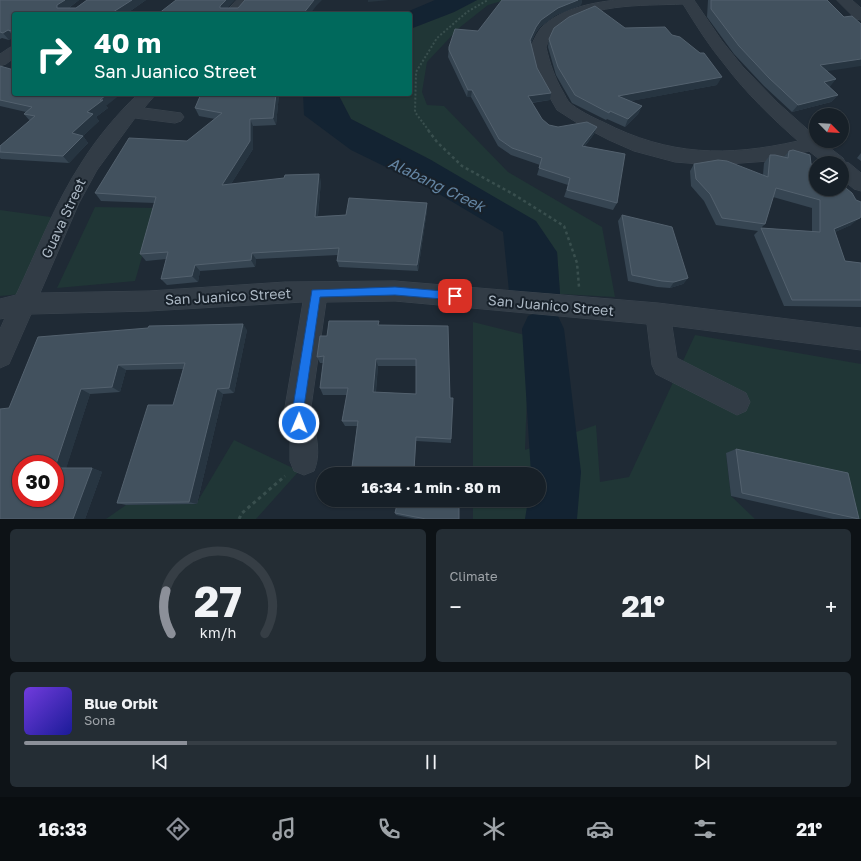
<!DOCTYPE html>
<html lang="en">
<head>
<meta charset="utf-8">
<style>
  :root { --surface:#172028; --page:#242d34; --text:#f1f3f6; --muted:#9ea3a8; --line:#363e45; --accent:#8c9099 }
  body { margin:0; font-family:"Golos Text",sans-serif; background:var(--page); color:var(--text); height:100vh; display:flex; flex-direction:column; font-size:15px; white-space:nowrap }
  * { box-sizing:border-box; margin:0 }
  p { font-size:13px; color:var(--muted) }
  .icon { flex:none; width:22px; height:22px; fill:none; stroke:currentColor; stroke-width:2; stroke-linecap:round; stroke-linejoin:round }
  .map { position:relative; height:519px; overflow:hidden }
  .sheet { display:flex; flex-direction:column; gap:10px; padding:10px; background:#0d1216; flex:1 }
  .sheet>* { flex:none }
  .banner { position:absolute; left:12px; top:12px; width:400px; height:84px; border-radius:4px; box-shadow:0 1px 3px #0004,0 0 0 1px var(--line); background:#00695c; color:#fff; overflow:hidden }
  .needle { width:26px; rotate:114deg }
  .controls { position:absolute; left:809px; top:108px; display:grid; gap:8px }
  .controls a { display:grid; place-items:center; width:40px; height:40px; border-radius:50%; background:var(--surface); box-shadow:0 1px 3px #0004,0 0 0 1px var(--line); font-size:20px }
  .speed { position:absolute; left:12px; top:455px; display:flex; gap:8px; font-size:20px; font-weight:700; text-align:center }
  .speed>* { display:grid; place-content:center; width:52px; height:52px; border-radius:50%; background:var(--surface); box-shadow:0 1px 3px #0004,0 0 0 1px var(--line); line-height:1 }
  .speed .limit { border:6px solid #d22; background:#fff; color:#111 }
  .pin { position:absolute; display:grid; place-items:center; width:34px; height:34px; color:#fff; margin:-17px; border-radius:8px; box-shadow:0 2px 6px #0006 }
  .me { position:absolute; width:44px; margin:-22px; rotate:1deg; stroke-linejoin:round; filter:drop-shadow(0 0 3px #0008) }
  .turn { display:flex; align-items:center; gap:14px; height:84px; padding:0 16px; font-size:18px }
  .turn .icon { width:52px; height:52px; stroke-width:2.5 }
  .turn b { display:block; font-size:28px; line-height:34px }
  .big { font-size:30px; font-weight:700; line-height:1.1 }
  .sheet .widget { flex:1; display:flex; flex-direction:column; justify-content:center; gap:6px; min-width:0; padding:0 14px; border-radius:6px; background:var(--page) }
  .sheet .dial { align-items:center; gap:0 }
  .dial svg { height:104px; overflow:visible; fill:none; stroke:var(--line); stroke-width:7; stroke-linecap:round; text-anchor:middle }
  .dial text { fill:var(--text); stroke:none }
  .song { display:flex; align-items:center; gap:12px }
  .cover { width:48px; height:48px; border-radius:6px; background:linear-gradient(135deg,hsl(260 70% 55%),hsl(240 70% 35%)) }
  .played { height:4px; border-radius:2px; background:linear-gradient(90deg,var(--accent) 20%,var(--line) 20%) }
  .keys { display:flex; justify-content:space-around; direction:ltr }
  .heat { display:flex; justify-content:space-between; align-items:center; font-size:22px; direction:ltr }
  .sheet .tiles { flex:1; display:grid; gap:10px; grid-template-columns:1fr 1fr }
  .widget:last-child { grid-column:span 2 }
  .trip { position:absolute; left:316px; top:467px; width:230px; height:40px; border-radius:20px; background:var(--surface); box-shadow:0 1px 3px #0004,0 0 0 1px var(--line); font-weight:700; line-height:40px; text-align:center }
  .tab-bar { display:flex; height:64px; justify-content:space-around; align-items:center; background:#090d10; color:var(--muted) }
  .tab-bar .icon { width:28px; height:28px }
  .tab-bar .on { color:var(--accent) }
  .tab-bar b { font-size:18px; color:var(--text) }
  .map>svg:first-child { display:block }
</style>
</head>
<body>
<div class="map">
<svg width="861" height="519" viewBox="0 0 861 519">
  <rect width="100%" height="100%" fill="#1f2a35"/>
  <path fill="#203636" d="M477 0H505L488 5 459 28 427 62 422 92 427 105 444 106 508 172 602 227 615 297 560 294 557 252 431 160 351 119 338 94H410V29L454 12Z
    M95 207 156 208 135 281 57 288Z
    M0 210 58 218 22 294 0 296Z
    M473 322 529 336 525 450 596 425 600 482 629 477 695 335 861 364V519H843L726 454 731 496 755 519H473V500H539V474H473Z
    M234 440 299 471 256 519H106L126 505 196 504Z"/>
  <path fill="#132332" d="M435 0H477L454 12 410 29V14H402Z
    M303 94H338L351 119 431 160 536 221 557 252 560 294 509 291 503 232 429 188 351 150 304 115Z"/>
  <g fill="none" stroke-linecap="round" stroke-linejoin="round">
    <path fill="#132332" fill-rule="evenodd" d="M543 310 558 316 564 329 581 472 577 519H525L528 500H539V474H531L522 329 528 316Z"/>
    <g stroke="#3b454f" stroke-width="1">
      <path id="minor" d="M237 0H252L239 14H224Z
        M616 0H694L722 41 743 67 778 103 816 137V141H821L843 158 845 162 849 163 861 173V191L854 189 842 179V163H824L809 151 769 161 713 165 675 162 634 151 609 140 582 126 557 110 537 75 530 47C534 41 536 34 541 28 560 9 590 3 616 0ZM683 4C696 25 709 46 725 65 746 93 772 118 798 141 727 157 669 156 603 122 594 118 577 110 569 102 567 100 565 95 563 92 554 76 550 64 546 47 548 43 549 37 553 34 585 2 641 6 683 4Z
        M837 0H852L861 8V20L856 19Z
        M14 46V58L6 64 0 66V54L9 48Z
        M138 94H156L144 108 181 113 184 117 181 121 175 123 135 118 97 170 79 203 40 293 149 291 285 282 395 281 658 303 861 328V350L672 326 677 358 746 393 750 402 746 411 737 415 656 374 652 365 647 324 395 301 326 302 311 407C313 429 323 449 314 471L304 475 294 471 290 461V439L285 423V407L303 302 149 311 31 314 9 364 0 368V329L5 318 0 319V299L16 295C37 251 55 203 82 162 97 138 118 113 138 94Z"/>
    </g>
    <path stroke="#394f4e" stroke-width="2" stroke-dasharray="2 2" stroke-linecap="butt" d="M429 131 415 112 416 72 437 38 467 12 488 0"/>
    <path stroke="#394f4e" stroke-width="2.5" stroke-dasharray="3 3" stroke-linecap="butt" d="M428 130 437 142 462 166 513 194 564 226 577 263 579 287"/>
    <path stroke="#394f4e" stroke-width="3" stroke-dasharray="3.5 3.5" stroke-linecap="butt" d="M239 519 242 513 285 476"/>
    <use href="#minor" fill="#323c46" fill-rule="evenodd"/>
  </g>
  <path fill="#364552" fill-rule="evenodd" d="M0 0H79L69 8H76L87 0H146L126 14H14V37L9 40 2 38 0 39Z
    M509 0H582L581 5 556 15 540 27 535 34 531 43 537 68 550 100 532 103 542 119 549 125 558 127H597L594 134 585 146 617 203 613 210 564 197 568 185 537 175 540 165 511 155 498 146 471 97H467L448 57 449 47 478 31Z
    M708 0H827V71L836 79 830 86 829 87 838 95 831 102 792 112 764 86 734 54 707 17Z
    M625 28 717 85 630 101 642 106 638 114 625 127 607 119 606 120 572 103 556 75 548 47 549 39Z
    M0 66 106 106 108 108 96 117 99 121 83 136 88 143 69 163 1 159 0 158V146L30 121 24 114 26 112 0 106Z
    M279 94 276 125 253 126V149L231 184 321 181 318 216 346 215 427 203V210L418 271 339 267 337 261 338 255 256 259 255 267 200 271 198 282 167 285 161 279 166 259 146 261 140 254 155 203 101 201 95 193 187 141 215 119 199 116 195 108Z
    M789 151 811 164 851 225 835 232 845 261 861 263V307L784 306 754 235 758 231 716 225 704 201 691 186 690 171 694 164 763 175 764 163 770 155 784 157ZM773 197 812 208V232L761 228 765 224Z
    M861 153V161L857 158Z
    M622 215 688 278 683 284 670 288 657 287 628 281 618 221Z
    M380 325 448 326 450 398 451 439V443L416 441 414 474 354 471 352 467 357 426H345L342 421 347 395H323L320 388 323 363H320L317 357 327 336ZM378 366H416V394L376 392Z
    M247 330 234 393 223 394 197 504 126 505 117 503 173 405 183 369 126 370 120 392 90 394 66 468H92L102 472 85 519 9 408 38 337Z
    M736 449 859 519H833L731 496 726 453Z
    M455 507 459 519H415L396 515 395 513Z"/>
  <path fill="#273541" d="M65 0H79L62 13 57 8V5Z
    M132 0H146L126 14H110Z
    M226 0H235L223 13 220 8V6Z
    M314 0H322L317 5 310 14H303Z
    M368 0H389L368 2Z
    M578 0H582L581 5 556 15 540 27 535 34 529 47 530 40 536 27 541 20 558 8Z
    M8 30 14 37 9 40 3 33Z
    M861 59V66L815 73 820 65Z
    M722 77 717 85 615 104 618 96Z
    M836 79 830 86 818 89 824 82Z
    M468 90H472L471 97H467Z
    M551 93 550 100 527 103 528 96Z
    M107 94H121L106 106 108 108 96 117 99 121 83 136 88 143 69 163 63 156 72 133 87 112Z
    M276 94H279L276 125 273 118Z
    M838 95 831 102 792 112 798 105Z
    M642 106 638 114 625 127 628 119Z
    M250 119 253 126V149L226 192 222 185Z
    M597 127 594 134 579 153 582 146Z
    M319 174 321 181 317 224 315 217Z
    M427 203V210L418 271 417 265Z
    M860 218 851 225 826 236 834 229Z
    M252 253 256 259 255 267 251 260Z
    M195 265 200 271 198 282 192 276Z
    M688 278 683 284 670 288 674 282Z
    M243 324 247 330 234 393 229 388Z
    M376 359 378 366 375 398 373 392Z
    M118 365 126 370 120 392 112 387Z
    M81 389 90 394 65 472 55 469V467Z
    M217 389 223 394 197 504 189 502Z
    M92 468 102 472 85 519H73Z"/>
  <path fill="#42515e" stroke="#53616e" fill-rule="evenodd" d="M0 0H65L57 5V8H76L87 0H132L110 14H14V32L8 30 3 33 0 32Z
    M176 0H226L220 6V8H238L245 0H314L303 14H158Z
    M502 0H578L558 8 541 20 536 27 530 40 537 68 551 93 528 96 542 119 549 125 558 127 587 122 597 127 582 146 625 154 617 203 567 190 570 178 539 168 542 158 512 148 499 139 472 90H468L449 50V47L455 29 478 31Z
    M711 0H827L844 17 852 16 861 24V59L820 65 836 79 824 82 838 95 798 105 769 78 739 46 711 9Z
    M595 6 625 28 665 27 672 35 680 37 700 53H704L722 77 618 96 642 106 628 119 610 111 609 113 575 95 558 67 549 39 554 28 569 17Z
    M0 66 14 70V94H107L100 100H103L87 112 93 114 72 133 83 136 63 156 0 152V146L35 116 24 114 32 107 0 100Z
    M201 94H276L273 118 250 119V141L222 185 284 178 285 175 319 174 315 217 346 215 349 198 427 203 417 265 337 261 339 248 252 253 251 260 195 265 192 276 161 279 168 252 140 254 156 197 95 193 129 138 187 141 222 113 195 108Z
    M793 150 810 155 811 164 816 166V189H842V185L852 193 856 200 861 202V216L860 218 834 229 845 261 861 263V300H792L761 228 820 232V200L776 188 765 224 722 218 710 194 696 179 694 164 718 160 727 161 768 177 770 155H775L788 158 789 151Z
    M622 215 672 227 688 278 674 282 662 281 632 275Z
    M329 321H379L378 325 448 326 450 398H453L451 439 416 437 414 470 352 467 358 421H342L348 388H320L324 356 317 357 320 336H327ZM376 359H416V394L373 392Z
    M243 324 229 388 217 389 189 502 117 503 148 405H173L185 363 118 365 112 387 81 389 55 467V464H21V498H55V468H92L73 519H0V409L9 408 38 337 148 328 149 326Z
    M736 449 848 473 859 519 742 493Z
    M398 500H456L455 507H459V519H426L395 513Z"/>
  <path fill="#1a73e8" stroke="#114b97" d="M395 287 455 292 459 293 460 296 459 299 455 300 395 295 320 297 304 407V423L303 427 299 429 295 427 293 423V407L312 290Z"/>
  <g text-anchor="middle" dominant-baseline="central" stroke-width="4" stroke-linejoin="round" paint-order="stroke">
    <g font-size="14" fill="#abb7c3" stroke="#18212a">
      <text transform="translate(63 218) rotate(-65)">Guava Street</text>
      <text transform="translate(228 296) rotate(-3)">San Juanico Street</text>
      <text transform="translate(551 305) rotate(5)">San Juanico Street</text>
    </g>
    <g font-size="15" font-style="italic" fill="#6485a3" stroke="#18212a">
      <text transform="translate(437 184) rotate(26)">Alabang Creek</text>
    </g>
  </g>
</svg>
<div class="controls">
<a><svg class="needle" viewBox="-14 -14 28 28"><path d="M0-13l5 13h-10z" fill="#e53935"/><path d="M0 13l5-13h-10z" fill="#9ea3a8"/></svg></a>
<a><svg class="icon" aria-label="layers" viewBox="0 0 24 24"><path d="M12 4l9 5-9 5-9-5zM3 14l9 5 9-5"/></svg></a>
</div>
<div class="speed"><div class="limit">30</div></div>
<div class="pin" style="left:455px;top:296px;background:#d93025"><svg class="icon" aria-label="arrive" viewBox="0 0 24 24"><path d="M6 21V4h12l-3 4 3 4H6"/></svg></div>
<svg class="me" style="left:299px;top:423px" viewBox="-20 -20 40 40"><circle r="17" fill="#1a73e8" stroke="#fff" stroke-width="3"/><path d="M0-11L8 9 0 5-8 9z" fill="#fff"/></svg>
<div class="trip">16:34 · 1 min · 80 m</div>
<div class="banner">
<div class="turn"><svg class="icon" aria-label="right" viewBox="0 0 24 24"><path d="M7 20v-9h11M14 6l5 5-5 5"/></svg><div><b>40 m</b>San Juanico Street</div></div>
</div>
</div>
<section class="sheet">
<div class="tiles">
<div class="widget dial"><svg viewBox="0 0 100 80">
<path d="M14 69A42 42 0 1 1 86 69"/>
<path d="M14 69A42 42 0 0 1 10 36" stroke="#8c9099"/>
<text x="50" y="56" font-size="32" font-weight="700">27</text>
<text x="50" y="72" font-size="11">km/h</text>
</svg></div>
<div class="widget"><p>Climate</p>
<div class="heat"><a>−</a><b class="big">21°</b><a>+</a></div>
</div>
<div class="widget">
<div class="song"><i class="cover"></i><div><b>Blue Orbit</b><p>Sona</p></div></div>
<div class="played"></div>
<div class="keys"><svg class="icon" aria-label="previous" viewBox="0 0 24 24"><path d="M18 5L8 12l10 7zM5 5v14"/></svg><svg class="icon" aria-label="pause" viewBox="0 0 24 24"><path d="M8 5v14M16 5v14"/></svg><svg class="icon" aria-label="next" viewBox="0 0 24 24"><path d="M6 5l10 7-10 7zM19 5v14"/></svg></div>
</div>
</div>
</section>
<nav class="tab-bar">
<b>16:33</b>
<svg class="icon on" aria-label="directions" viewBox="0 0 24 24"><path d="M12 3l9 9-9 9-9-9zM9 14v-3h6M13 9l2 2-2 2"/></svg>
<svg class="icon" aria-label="music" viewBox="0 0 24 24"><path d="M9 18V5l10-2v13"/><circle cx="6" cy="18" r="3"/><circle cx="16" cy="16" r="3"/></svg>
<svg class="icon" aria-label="phone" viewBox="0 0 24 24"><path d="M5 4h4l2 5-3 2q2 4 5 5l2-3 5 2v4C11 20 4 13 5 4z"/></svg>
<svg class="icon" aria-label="climate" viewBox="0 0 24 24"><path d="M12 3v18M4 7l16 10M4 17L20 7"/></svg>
<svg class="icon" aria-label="car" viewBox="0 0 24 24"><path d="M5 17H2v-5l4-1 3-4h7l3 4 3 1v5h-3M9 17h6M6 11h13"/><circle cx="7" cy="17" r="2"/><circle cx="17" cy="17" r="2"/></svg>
<svg class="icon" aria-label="filters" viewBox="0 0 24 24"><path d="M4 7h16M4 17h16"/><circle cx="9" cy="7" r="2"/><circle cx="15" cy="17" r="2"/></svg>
<b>21°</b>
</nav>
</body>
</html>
